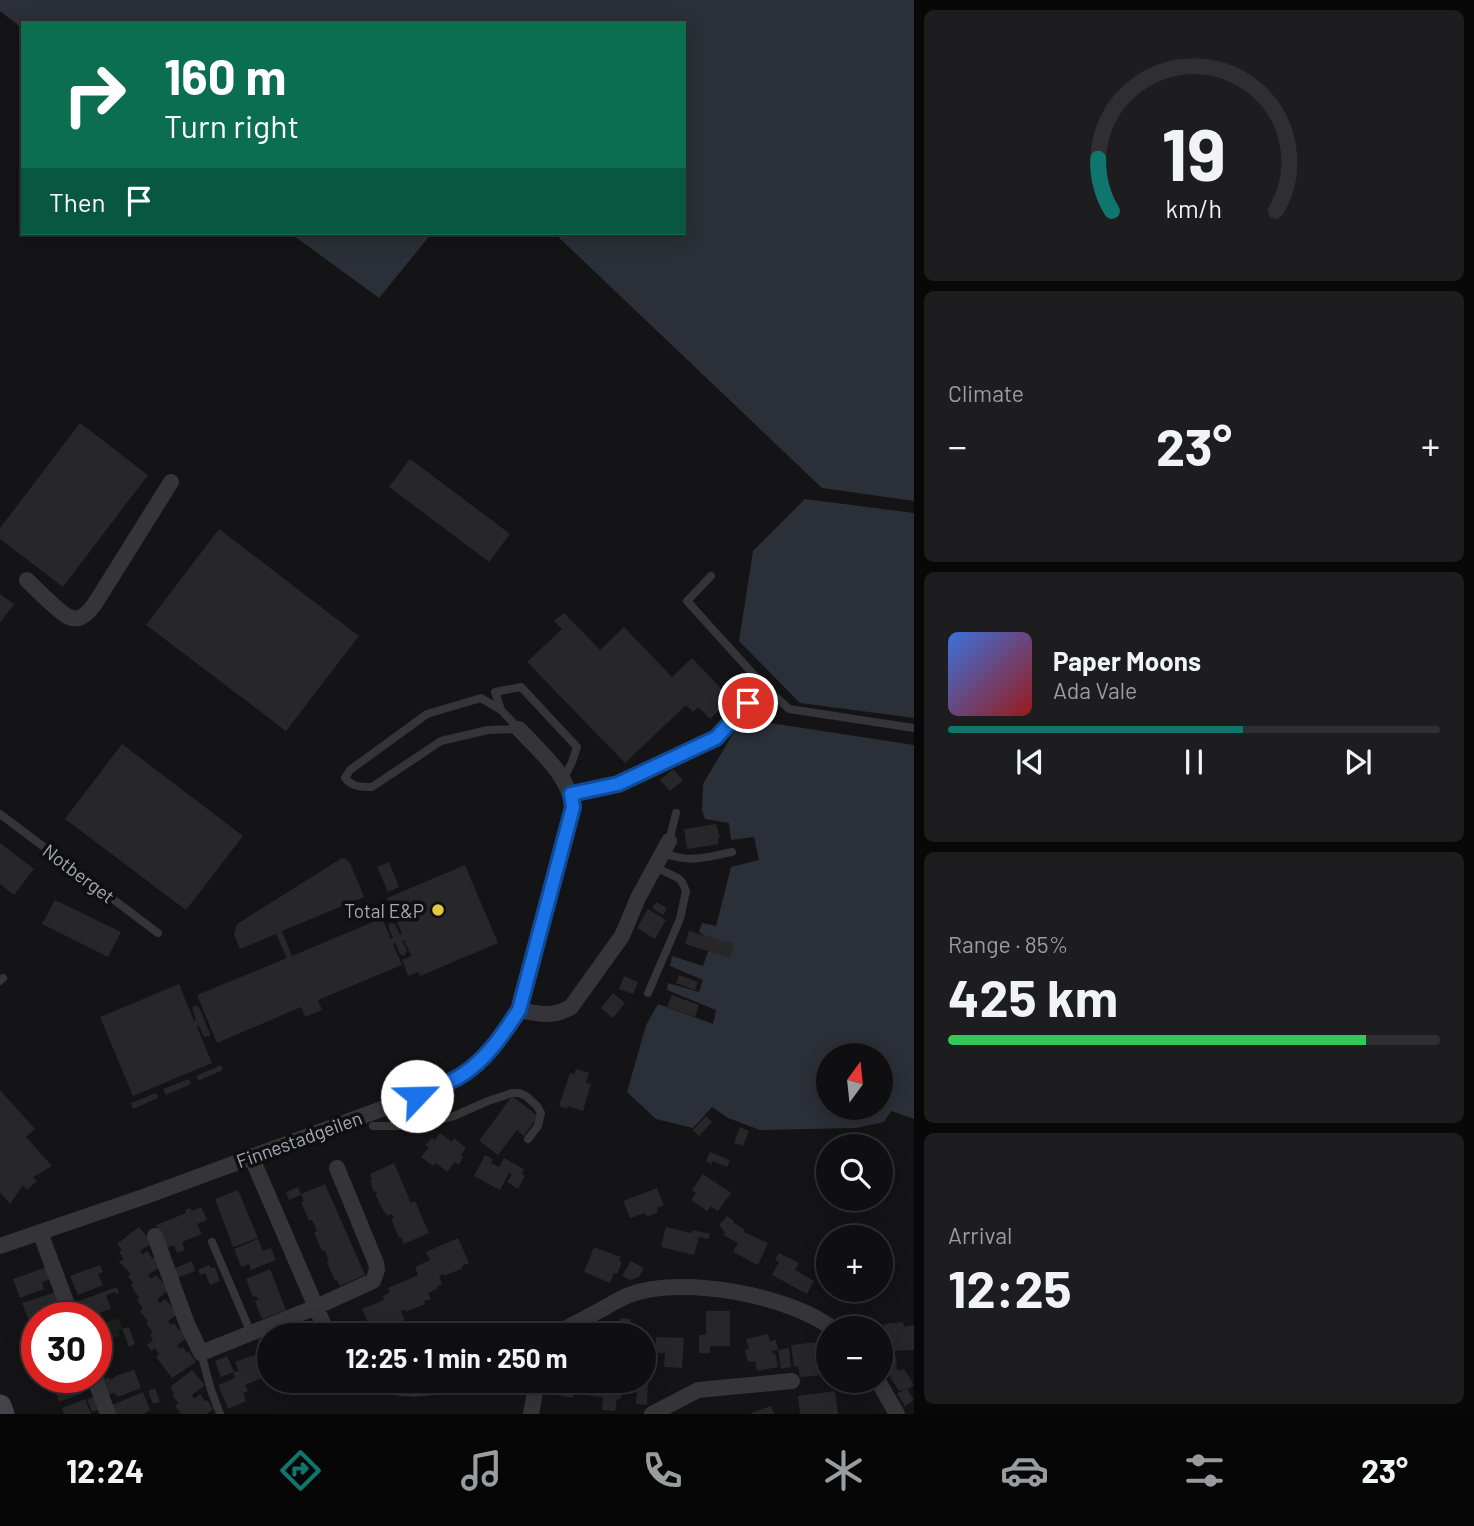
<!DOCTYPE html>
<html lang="en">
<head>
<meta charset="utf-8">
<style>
  :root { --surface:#0f0e10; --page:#1d1c1e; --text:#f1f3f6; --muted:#9b9c9f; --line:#2f2e30; --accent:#0f766e }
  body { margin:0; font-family:Barlow,sans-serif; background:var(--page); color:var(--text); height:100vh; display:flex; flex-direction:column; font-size:26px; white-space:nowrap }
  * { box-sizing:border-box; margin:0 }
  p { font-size:23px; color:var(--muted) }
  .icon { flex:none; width:38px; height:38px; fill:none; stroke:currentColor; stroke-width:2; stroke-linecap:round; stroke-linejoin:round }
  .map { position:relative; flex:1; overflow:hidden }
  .details { display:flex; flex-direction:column; gap:10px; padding:10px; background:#080809; width:560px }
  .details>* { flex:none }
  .guide { position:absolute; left:21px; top:21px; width:665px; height:214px; border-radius:0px; box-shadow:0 4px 18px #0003,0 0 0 2px var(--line); background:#0b6e4f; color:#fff; overflow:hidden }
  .needle { width:46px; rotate:15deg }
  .buttons { position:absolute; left:816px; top:1043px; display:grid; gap:14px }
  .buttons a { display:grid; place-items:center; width:77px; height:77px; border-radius:50%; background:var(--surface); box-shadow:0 4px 18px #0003,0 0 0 2px var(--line); font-size:35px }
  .speed { position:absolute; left:21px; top:1302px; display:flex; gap:14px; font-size:35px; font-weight:700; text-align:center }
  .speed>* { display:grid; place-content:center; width:91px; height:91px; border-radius:50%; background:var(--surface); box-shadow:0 4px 18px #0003,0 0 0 2px var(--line); line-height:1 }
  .speed .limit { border:10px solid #d22; background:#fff; color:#111 }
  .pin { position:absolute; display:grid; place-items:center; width:60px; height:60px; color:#fff; margin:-30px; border:4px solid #fff; border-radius:50%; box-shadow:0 2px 7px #0007 }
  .me { position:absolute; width:77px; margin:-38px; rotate:66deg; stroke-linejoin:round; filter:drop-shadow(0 0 5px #0008) }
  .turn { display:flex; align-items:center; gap:24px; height:147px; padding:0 28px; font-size:32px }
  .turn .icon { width:91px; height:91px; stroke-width:2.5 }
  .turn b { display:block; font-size:49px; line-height:60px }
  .then { display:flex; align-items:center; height:66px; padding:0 28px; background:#0003; gap:14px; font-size:26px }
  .big { font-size:52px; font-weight:700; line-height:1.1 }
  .details .tile { flex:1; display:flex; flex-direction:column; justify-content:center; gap:10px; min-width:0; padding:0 24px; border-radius:10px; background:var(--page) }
  .details .dial { align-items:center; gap:0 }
  .dial svg { height:182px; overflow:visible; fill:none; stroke:var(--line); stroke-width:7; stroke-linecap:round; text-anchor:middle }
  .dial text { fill:var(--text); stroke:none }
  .song { display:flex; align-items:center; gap:21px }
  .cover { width:84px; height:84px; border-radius:10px; background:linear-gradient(135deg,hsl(220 70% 55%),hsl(0 70% 35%)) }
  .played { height:7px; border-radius:4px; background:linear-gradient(90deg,var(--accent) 60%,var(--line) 60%) }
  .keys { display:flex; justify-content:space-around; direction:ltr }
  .heat { display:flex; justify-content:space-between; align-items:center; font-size:38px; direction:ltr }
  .charge { height:10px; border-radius:5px; background:linear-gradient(90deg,#34c759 85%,var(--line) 0) }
  .trip { position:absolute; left:257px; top:1323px; width:399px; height:70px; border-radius:35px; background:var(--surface); box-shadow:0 4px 18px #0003,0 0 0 2px var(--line); font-weight:700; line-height:70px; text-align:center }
  .dock { display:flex; height:112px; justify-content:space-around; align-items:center; background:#060606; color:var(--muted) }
  .dock .icon { width:49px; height:49px }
  .dock .on { color:var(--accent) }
  .dock b { font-size:32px; color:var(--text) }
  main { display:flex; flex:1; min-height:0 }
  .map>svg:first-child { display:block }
</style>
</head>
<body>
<main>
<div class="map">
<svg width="914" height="1414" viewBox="0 0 914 1414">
  <rect width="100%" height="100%" fill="#141315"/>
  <path fill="#1a1f1c" d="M118 1318 123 1329 118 1331 120 1336 96 1345V1326Z"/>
  <path fill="#2b2f37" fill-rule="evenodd" d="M0 0H914V501L822 488 554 233H684V23H23V29L0 11Z
    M290 233H432L379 298Z
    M805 499 914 513V718L800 703 739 641 753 551Z
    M751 720 914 745V1119L891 1111 884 1122 856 1128 760 1130 728 1118 712 1107 693 1128 656 1119 627 1092 646 1025 658 1004 713 1024 716 1010 667 990 668 983 699 992 703 980 670 966 672 956 703 966 712 940 699 932 702 923 716 926 731 867 759 860 754 837 731 840 729 823 705 819 702 810 703 784 740 722ZM828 1055H880V1108H828Z"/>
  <path fill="#272629" d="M80 423 148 475 63 587 0 539V528Z
    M410 459 510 534 489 562 389 487Z
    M219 529 359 636 286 731 146 625Z
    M0 594 14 604 0 623Z
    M564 613 600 650 624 627 672 677 692 658 731 699 710 719 698 707 693 712 686 705 625 763 527 662 562 629 554 621Z
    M122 744 243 836 186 910 65 819Z
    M673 769 683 780 670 791 660 780Z
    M716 824 720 838H718L719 844 687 849 684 829Z
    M0 843 34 869 14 895 0 884Z
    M342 858 346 859 350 863 364 897 282 931 292 956 382 918 391 939 393 938 388 926 390 923 395 924 400 935 402 934 387 898 465 865 498 943 420 976 418 972 408 976 402 960 411 956 404 940H402L407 951 404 956 400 954 395 943 393 944 402 965 318 1000 322 1010 305 1017 301 1007 217 1043 197 995 287 958 276 934 240 949 234 934 237 924Z
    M389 862 399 887 388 892 377 867Z
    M55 900 121 932 108 957 42 924Z
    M656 902 667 908 663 915 652 908Z
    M648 909 666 920 655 939 637 928Z
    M689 931 734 944 730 958 685 944Z
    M679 975 698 982 695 990 676 983Z
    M624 976 638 982 633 994 619 989Z
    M179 984 194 1021 196 1020 192 1008 195 1005 199 1007 210 1034V1036L204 1037 199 1026 197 1027 212 1063 133 1096 100 1017Z
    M613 993 625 1003 613 1018 601 1008Z
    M672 995 699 1005 695 1017 667 1007Z
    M221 1065 223 1070 198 1081 196 1076Z
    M576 1069 589 1073 586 1083 591 1084 583 1111 568 1106 567 1109 559 1106 570 1073 574 1074Z
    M189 1079 191 1084 166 1095 163 1089Z
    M0 1090 35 1129 26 1137 52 1166 33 1177 37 1181 27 1190 23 1185 10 1204 0 1192Z
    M156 1093 158 1098 133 1109 131 1103Z
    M512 1096 538 1116 524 1136 517 1130 498 1155 479 1141Z
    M706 1116 712 1122 699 1136 693 1130Z
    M740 1127 749 1131 743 1146 734 1143Z
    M440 1133 452 1142 454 1138 466 1148 461 1155 463 1157 459 1165 455 1162 447 1172 436 1163 433 1166 421 1157 429 1148 425 1145 432 1138 435 1140Z
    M710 1152 730 1160 727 1167 713 1161 711 1164 706 1161Z
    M485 1155 493 1159 491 1163 499 1167 504 1158 524 1169 522 1174 525 1176 518 1189 507 1182 512 1174 509 1173 500 1190 474 1176Z
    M394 1163 411 1203 415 1201 429 1233 404 1244 401 1237 399 1238 391 1219 394 1218 392 1214 387 1216 385 1212H384L375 1194 377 1193 376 1191 374 1192 370 1181 372 1180 370 1174Z
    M703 1174 731 1193 718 1211 711 1206 707 1211 691 1200 696 1193 692 1190Z
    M325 1184 365 1275 340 1286 337 1280 335 1281 327 1262 329 1261 324 1250 322 1251 314 1232 317 1231 312 1220 309 1221 301 1202 304 1201 301 1194Z
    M298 1187 301 1195 289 1200 286 1192Z
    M657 1188 664 1205 657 1208 658 1212 647 1217 645 1213 630 1218 623 1201Z
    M238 1190 258 1238 233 1247 215 1199Z
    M201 1207 207 1220 197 1224 202 1234 182 1242 185 1250 177 1253 174 1245 165 1249 156 1225 186 1213 185 1210 190 1208 192 1211Z
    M727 1216 734 1221 733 1222 745 1230 744 1232 768 1243 758 1265 733 1252 738 1243 723 1235 725 1233 719 1225Z
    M139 1227 152 1243 140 1251 143 1255 147 1251 152 1258 154 1257 161 1266 148 1275 151 1279 156 1275 169 1290 157 1299 160 1303 165 1299 178 1314 168 1321 171 1325 174 1323 179 1330 180 1329 187 1338 177 1345 180 1349 183 1347 187 1353 189 1352 196 1362 172 1378 156 1357 159 1354 155 1348 151 1351 147 1345 153 1340 150 1335 153 1333 146 1323 148 1322 140 1311 143 1308 137 1300 139 1298 131 1285 133 1283 128 1276 131 1274 119 1262 124 1259 119 1252 122 1250 117 1244Z
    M666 1227 691 1233 692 1230 710 1234 708 1239 699 1237 694 1255 661 1247Z
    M458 1238 469 1263 462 1266 463 1268 444 1276 443 1274 439 1276 442 1284 436 1287 437 1289 428 1293 431 1299 424 1301 425 1304 406 1312 405 1310 401 1311 405 1320 398 1323 399 1325 380 1333 379 1331 373 1334 362 1309 384 1300 383 1296 390 1292 388 1288 418 1275 415 1267 430 1260 426 1252Z
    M258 1239 263 1251 271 1248 276 1260 251 1270 249 1264 241 1267 234 1249Z
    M594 1247 621 1257 619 1261 622 1262 617 1274 614 1273 610 1283 584 1272Z
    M779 1253 799 1263 795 1270 814 1281 807 1294 772 1275 779 1262 775 1260Z
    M192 1261 195 1271 177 1278 173 1269Z
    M631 1261 644 1268 639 1277 630 1280 622 1276Z
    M100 1265 103 1272 98 1274 103 1285 78 1295 70 1276Z
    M209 1265 211 1268 215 1267 220 1281 210 1285 205 1273 200 1275 198 1270Z
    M47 1267 51 1279 42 1282 44 1289 20 1298 13 1279Z
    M270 1269 286 1310 262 1319 255 1301 258 1300 256 1296 253 1297 246 1279Z
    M117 1287 119 1293 115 1294V1292L106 1295 111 1309 87 1317H85L84 1314 76 1317 71 1304Z
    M56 1292 60 1303 51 1306 53 1312 29 1321 22 1303Z
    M706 1311H730V1346H710V1353H699V1335H706Z
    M620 1318 631 1319 629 1335H595L596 1325 619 1328Z
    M903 1322 904 1327 914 1325V1350L892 1351 893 1356H896L897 1370 904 1369 914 1385 907 1389 914 1400 905 1406 897 1394 907 1387 899 1391 886 1371H884L882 1361H880V1348H884V1351L888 1350 884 1324Z
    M129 1327 135 1344 129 1347 122 1329Z
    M768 1334 770 1341 776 1340 778 1350 772 1351 773 1354 775 1353 778 1367 757 1371 755 1361 748 1362 745 1350 749 1349 746 1339Z
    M270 1336V1372L267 1374 268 1376 245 1385 248 1391 243 1393 246 1401 228 1409 218 1385 235 1378 233 1373 239 1371 235 1362 254 1355 255 1358 259 1356 257 1350 261 1348 258 1340Z
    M656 1337 684 1338 682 1368 664 1367 665 1353H655Z
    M818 1342 822 1375 800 1377 798 1366 794 1367 791 1345Z
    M789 1348 791 1367 781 1369 778 1350Z
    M227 1356 234 1372 221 1377 215 1361Z
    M134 1370 141 1388 118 1397 114 1393 106 1396 100 1377 104 1375 105 1379 109 1377 110 1380 118 1375Z
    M192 1370 205 1385 192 1395 194 1399 200 1394 205 1401 207 1400 213 1409 207 1414H181L175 1406 178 1403 172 1395 174 1393 170 1387Z
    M70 1377H77L83 1393 59 1402 53 1384Z
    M553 1381H577L573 1398 550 1394Z
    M592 1381H623L621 1399H617L615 1411 602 1410 603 1397 590 1396Z
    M637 1381H648L647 1405 636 1404Z
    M835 1381H852V1386L836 1388Z
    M155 1388 160 1402 153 1404 148 1391Z
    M835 1391 838 1414H800L798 1396Z
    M143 1392 150 1410 143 1414H113L110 1406Z
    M95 1396 100 1409 92 1412 87 1399Z
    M85 1399 91 1414H64L62 1408Z
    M771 1406 774 1414H749Z"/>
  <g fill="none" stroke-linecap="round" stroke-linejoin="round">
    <path stroke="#353539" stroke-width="8" d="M764 686 789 709 914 728
      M501 710 481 698 427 714 350 770 345 778C352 787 361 787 372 787L441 741 488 730 519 729
      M519 729 501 710 495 692 521 687 577 747 572 762 564 778
      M571 794 618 784 716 738 764 686 687 601 711 576
      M0 814 158 933
      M669 841 676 813
      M662 853C693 863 702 858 732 852
      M0 981 3 978
      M648 993 680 919 686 891 682 882 678 878 655 867
      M373 1126H404L434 1121 454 1116 488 1101 512 1093H519L526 1096 537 1106 541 1113 538 1126 528 1139
      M212 1242 251 1333
      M201 1353 211 1390 220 1414"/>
    <path stroke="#353539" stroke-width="16" d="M27 580C35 588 43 596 52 604 70 621 80 626 96 602L171 482
      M519 1010C540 1014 552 1018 571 1007L622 936 638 898 669 841
      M251 1156 328 1335
      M40 1232 72 1318
      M155 1236 187 1324 201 1353 316 1307 373 1281 377 1270 376 1263 337 1168
      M0 1246 146 1196 417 1096 461 1076 485 1057 505 1032 519 1010 573 807C568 774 541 753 519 729
      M553 1335C571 1326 588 1317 606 1307 613 1303 621 1298 629 1295 681 1275 788 1295 832 1328
      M94 1377 108 1414
      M372 1381C399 1391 429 1391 456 1381
      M878 1381 897 1414
      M531 1414 535 1392V1381
      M652 1414 698 1390 792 1381"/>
    <path stroke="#434349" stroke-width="23" d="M0 1406 3 1414"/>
  </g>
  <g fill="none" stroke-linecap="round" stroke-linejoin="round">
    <g stroke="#114b97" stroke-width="18">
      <path id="route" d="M417 1096C431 1089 448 1084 462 1075 487 1059 503 1034 519 1010L573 807 571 794 618 784 716 738 748 703"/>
    </g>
    <use href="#route" stroke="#1a73e8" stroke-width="12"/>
  </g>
  <circle fill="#e0c940" stroke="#0f0e10" stroke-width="2.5" cx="438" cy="910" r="7"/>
  <g text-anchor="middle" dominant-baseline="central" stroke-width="7" stroke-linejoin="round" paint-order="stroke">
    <g font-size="19" fill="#a6a8b4" stroke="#0f0e10">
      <text transform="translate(79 873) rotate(37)">Notberget</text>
      <text transform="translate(299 1139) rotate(-20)">Finnestadgeilen</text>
    </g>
    <g font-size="19" fill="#a6a8b4" stroke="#0f0e10" text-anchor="end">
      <text x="424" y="910">Total E&amp;P</text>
    </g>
  </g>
</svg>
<div class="buttons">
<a><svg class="needle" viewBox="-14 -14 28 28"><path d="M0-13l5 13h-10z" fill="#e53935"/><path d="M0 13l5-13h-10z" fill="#9b9c9f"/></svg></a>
<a><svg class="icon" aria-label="search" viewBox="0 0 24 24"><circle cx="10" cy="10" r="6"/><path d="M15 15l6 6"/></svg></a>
<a>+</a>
<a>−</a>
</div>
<div class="speed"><div class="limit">30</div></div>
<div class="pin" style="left:748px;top:703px;background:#d93025"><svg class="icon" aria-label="arrive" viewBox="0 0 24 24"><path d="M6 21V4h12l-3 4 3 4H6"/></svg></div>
<svg class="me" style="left:417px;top:1096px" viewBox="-20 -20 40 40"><circle r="19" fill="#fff"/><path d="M0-13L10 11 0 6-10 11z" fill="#1a73e8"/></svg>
<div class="trip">12:25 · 1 min · 250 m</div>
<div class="guide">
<div class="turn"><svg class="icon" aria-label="right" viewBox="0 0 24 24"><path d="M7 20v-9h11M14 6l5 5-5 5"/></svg><div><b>160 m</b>Turn right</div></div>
<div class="then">Then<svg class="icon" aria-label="arrive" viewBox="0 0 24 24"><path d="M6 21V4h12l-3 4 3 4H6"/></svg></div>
</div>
</div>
<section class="details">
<div class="tile dial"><svg viewBox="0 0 100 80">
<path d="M14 69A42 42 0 1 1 86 69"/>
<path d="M14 69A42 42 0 0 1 8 46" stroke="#0f766e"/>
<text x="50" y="56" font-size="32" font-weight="700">19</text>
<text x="50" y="72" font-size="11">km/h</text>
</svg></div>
<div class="tile"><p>Climate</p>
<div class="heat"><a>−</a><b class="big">23°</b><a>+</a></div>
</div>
<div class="tile">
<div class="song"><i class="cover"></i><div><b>Paper Moons</b><p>Ada Vale</p></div></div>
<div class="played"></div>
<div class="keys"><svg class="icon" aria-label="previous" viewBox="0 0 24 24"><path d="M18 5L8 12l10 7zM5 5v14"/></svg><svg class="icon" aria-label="pause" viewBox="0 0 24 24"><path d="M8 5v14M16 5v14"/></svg><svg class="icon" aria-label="next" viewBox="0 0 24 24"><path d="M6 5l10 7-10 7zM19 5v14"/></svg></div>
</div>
<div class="tile"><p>Range · 85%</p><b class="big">425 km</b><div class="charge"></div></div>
<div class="tile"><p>Arrival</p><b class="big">12:25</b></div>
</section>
</main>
<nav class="dock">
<b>12:24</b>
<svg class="icon on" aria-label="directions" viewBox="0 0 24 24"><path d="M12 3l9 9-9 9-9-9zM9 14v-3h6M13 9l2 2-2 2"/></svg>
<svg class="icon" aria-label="music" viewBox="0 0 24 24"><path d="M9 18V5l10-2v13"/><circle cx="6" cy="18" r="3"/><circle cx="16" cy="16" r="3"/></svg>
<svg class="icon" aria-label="phone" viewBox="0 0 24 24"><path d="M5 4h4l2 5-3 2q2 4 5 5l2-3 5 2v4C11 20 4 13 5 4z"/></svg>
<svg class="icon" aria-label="climate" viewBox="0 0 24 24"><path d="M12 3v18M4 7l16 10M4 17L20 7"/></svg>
<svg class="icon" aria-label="car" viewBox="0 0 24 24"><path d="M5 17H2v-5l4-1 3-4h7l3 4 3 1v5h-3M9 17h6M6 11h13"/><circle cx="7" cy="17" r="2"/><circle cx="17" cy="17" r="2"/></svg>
<svg class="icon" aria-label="filters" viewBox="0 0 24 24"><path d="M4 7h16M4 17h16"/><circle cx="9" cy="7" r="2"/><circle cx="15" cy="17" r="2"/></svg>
<b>23°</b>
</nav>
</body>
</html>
